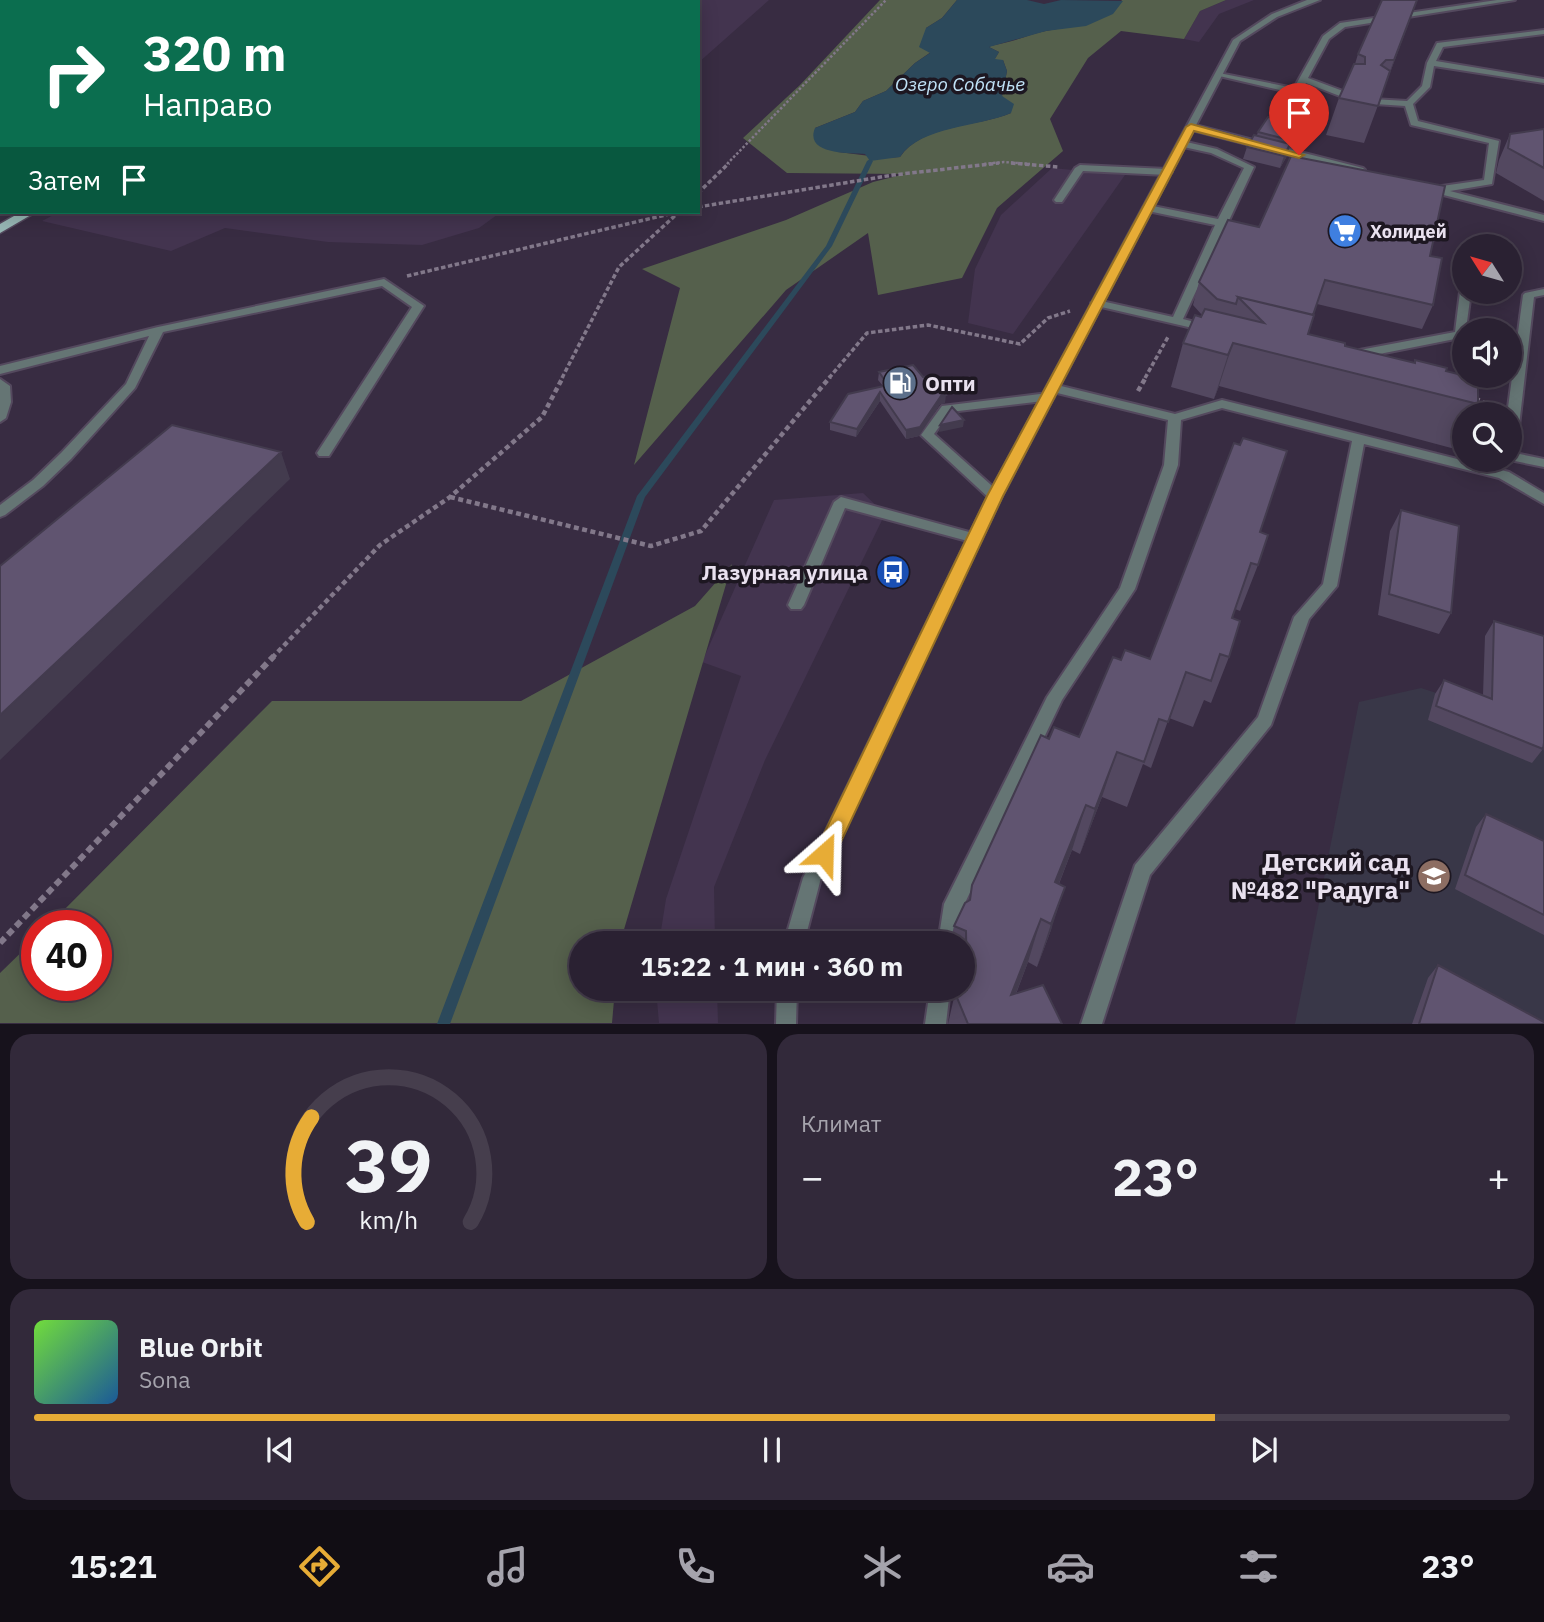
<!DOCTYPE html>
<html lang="ru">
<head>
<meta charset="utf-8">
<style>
  :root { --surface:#2a2132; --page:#32293a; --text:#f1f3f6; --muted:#a5a3ac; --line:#463e4d; --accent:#e7ac36 }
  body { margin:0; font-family:"IBM Plex Sans",sans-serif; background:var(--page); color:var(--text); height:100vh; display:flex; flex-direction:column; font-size:26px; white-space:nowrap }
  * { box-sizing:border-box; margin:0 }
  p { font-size:23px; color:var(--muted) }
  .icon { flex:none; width:38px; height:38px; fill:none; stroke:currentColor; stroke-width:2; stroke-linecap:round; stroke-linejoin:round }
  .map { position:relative; height:1024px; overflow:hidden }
  .drawer { display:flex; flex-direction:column; gap:10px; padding:10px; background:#17121c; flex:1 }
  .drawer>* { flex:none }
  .banner { position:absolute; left:0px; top:0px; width:700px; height:214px; box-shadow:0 4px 18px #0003,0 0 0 2px var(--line); background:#0b6e4f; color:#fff; overflow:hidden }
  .needle { width:46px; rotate:307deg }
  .controls { position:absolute; left:1452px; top:234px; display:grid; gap:14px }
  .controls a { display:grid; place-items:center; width:70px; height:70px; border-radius:50%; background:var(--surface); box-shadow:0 4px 18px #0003,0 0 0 2px var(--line); font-size:35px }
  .speed { position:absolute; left:21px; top:910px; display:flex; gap:14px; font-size:35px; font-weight:700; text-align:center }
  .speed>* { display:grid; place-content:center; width:91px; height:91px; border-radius:50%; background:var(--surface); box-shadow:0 4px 18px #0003,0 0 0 2px var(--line); line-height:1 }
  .speed .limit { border:10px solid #d22; background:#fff; color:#111 }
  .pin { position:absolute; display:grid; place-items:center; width:60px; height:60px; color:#fff; margin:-72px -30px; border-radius:50% 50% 50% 0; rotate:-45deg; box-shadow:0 0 7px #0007 }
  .pin .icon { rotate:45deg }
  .me { position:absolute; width:77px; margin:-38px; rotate:25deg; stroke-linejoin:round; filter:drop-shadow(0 0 5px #0008) }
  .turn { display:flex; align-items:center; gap:24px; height:147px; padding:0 28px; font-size:32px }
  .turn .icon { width:91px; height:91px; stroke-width:2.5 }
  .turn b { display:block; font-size:49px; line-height:60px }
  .then { display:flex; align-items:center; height:66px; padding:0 28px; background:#0003; gap:14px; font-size:26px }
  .big { font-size:52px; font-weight:700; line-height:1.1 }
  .drawer .tile { flex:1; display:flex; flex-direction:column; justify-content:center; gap:10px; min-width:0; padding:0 24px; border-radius:21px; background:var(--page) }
  .drawer .dial { align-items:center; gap:0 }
  .dial svg { height:182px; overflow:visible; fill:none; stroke:var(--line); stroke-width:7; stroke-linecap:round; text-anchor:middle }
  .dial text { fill:var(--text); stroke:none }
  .song { display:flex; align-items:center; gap:21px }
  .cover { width:84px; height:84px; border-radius:10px; background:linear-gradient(135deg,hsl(100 70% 55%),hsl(210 70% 35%)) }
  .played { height:7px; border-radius:4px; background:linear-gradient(90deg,var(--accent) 80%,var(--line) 80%) }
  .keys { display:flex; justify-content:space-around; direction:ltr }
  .heat { display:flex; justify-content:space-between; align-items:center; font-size:38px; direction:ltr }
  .drawer .tiles { flex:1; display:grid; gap:10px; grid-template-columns:1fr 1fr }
  .tile:last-child { grid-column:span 2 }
  .trip { position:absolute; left:569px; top:931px; width:406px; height:70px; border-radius:35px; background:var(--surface); box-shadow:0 4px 18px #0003,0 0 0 2px var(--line); font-weight:700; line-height:70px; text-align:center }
  .tabs { display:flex; height:112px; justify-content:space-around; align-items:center; background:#110d14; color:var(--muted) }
  .tabs .icon { width:49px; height:49px }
  .tabs .selected { color:var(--accent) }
  .tabs b { font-size:32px; color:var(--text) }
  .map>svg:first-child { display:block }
</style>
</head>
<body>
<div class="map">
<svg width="1544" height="1024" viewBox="0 0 1544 1024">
  <rect width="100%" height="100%" fill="#382c42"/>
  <path fill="#43344f" d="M445 0H769L698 63V2H442Z
    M1226 0H1254L1219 14 1199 42 1184 39 1200 11Z
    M1052 168 1125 175 1013 334 968 323 975 269 1001 215Z
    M59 212H501L479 228 422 245 328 242 225 228 171 251 42 221Z
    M863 493 885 514 765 760 714 887 715 943H659L666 899 741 676 702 662 774 500Z
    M656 989H717L718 1023H659Z"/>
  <path fill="#393748" d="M1421 688 1544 728V1023L1295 1024 1359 702Z"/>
  <path fill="#55604c" d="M880 0H957L942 18 926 28 931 52 915 63 886 91 863 101 855 112 815 128 838 152 886 158 900 157C922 124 978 127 1011 113L1002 96 1007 71 1003 60H994L999 52 989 47C995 44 998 45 1004 43 1018 40 1031 34 1046 31 1075 25 1105 26 1122 0H1226L1200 11 1184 39 1121 31 1088 58 1050 119 1063 151 997 208 962 278 878 295 868 233 786 290 634 465 680 288 642 269 786 220 873 182 905 174 787 173 743 138 800 85Z
    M732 564 620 943H581V989H615L612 1023H0V973L37 937V985H96V926H48L272 701H521L695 606Z"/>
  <path fill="#2c495b" d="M957 0H1027L1044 4 1061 0 1123 1 1113 14 1086 26 1046 31 989 47 999 52 995 59 1003 60 1007 71 1002 96 1014 104 1011 113C979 127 920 126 900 157L870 161 865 154C850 153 804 155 815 128L855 112 863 101 886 91 915 63 930 53 919 47 926 28 942 18Z"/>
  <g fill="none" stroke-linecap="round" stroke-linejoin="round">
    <path fill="#2c495b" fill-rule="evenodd" d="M870 159 873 161 832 246 645 497 450 1024H437L637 496 826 246 867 161Z"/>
    <g stroke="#54495e" stroke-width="4">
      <path id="service" d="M242 0 260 2H244Z
        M1497 0H1515L1345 27 1329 39 1308 78 1351 94V98H1345L1306 83 1300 93 1297 94 1215 75 1219 73 1294 88 1323 36 1340 23Z
        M1544 30V34L1443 47 1436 61 1544 79V83L1434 66 1430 87 1413 104 1418 121 1499 141 1492 184 1450 191 1544 215V221L1432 192 1430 190 1435 187 1484 180 1489 143 1411 125 1405 106 1375 104 1372 103V99L1407 101 1422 86 1427 63 1437 43Z
        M0 66H2V70H0Z
        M0 88H2L0 94Z
        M1191 124 1363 168 1365 170 1360 173 1188 129 1187 127Z
        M2 140V146L0 147V141Z
        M1182 141 1217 149 1254 167 1183 319 1214 327 1216 329 1210 332 1097 306 1091 303 1097 300 1173 317 1215 225 1148 211 1143 208 1148 205 1218 219 1244 168 1211 153 1179 146V142Z
        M1080 165 1167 169 1172 172 1167 175 1083 171 1062 202H1056L1054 200 1075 168Z
        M384 279 424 306 329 456H319L317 453 412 307 382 286 163 332 135 388 71 459 43 486 5 515 0 517V505L33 480 61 453 126 384 149 336 0 374V366L158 327Z
        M1465 289V292H1471L1465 337 1349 360 1343 356 1349 352 1455 332 1460 292Z
        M1544 289V295L1534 297 1517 443 1510 447V415H1507L1523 295 1525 293Z
        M0 379 10 386 11 402 6 418 0 422Z
        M1053 384 1175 414 1222 400 1509 472 1544 493V504L1499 478 1364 444 1337 586 1309 619 1271 725 1150 875 1102 1024H1081L1135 865 1258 717 1294 617 1323 584 1352 441 1222 408 1181 420 1178 465 1135 589 1062 700 964 905 958 943H938L944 904 1047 697 1120 588 1164 465 1168 420 1049 391 1047 388 1049 385Z
        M1048 393 1054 397 1052 400 950 412 934 434 1000 493 1002 496 1000 499H990L921 435 942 406Z
        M1510 452 1544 459V467L1510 460Z
        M841 497 980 535 982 538 975 543 845 508 804 605 801 609H791L788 605 834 502Z
        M930 989H950L946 1024H925Z"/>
    </g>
    <g stroke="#54495e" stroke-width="4">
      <path id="tertiary" d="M1307 0H1320L1277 17 1240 41 1002 496 821 878 804 943H784L803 878 988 496 1233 40 1272 14Z
        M777 989H797L796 1024H776Z"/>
    </g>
    <g stroke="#54495e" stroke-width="3">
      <path id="primary" d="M408 0H418L407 2Z
        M21 212H36L0 233V224Z"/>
    </g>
    <path stroke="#82788a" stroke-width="2.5" stroke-dasharray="2.5 2" stroke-linecap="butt" d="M296 2 300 0
      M727 164 886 0
      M984 164 1004 162 1030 164"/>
    <path stroke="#82788a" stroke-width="3.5" stroke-dasharray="4.5 2.5" stroke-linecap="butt" d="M1011 163 1058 167
      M698 193 729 163
      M698 207 893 175 999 163
      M407 276 678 212
      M562 378 619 267 679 212
      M829 378 867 333 928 325 1020 344 1048 318 1070 311
      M1145 378 1168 337"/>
    <path stroke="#82788a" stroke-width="4.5" stroke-dasharray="5 3.5" stroke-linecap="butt" d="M1138 391 1146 377
      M1475 398 1495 409
      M450 497 651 546 701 531 830 377
      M272 658 380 545 450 497 542 417 563 377"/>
    <path stroke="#82788a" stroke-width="6" stroke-dasharray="7 4.5" stroke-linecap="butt" d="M0 943 274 656"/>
    <use href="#service" fill="#657574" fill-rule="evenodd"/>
    <use href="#tertiary" fill="#657574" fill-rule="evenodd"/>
    <use href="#primary" fill="#97b7b5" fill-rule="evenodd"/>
    <path stroke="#9c93a4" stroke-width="2" d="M354 2 358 0"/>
  </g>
  <path fill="#534860" d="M0 0H242L243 2H2V61L0 60Z
    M1417 0 1364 143 1326 135 1339 98 1355 64 1358 54Z
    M1303 124 1301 130 1292 147H1290L1287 156 1280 168 1243 159 1247 147 1257 135 1258 132Z
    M1544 129V201L1496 173 1499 160 1510 134Z
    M1259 227 1430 256 1433 305 1422 329 1317 304 1308 334 1345 346 1414 363 1415 360 1446 371 1478 404 1472 415H1465V430L1455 449 1219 386 1214 399 1171 387 1183 343 1202 315 1193 305 1199 282Z
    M879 372 945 403 940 404 919 436 906 439 880 401 856 437 830 430V422L883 386 878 380Z
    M1401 510 1451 613 1439 634 1378 615 1390 531Z
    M1260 532 1258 565 1240 611 1235 609 1232 618 1229 657 1211 703 1204 700 1193 727 1169 718 1151 768 1143 764 1127 807 1102 797 1080 854 1072 850 1059 884 1051 930 1037 967 1028 962 1016 994 1062 1024H948L955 993H956V989H962V943H950L954 926 969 901 972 885 1049 739 1079 737 1121 660 1150 659Z
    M1494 621 1543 749 1532 763 1428 720 1435 694 1444 680 1483 695 1485 636Z
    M1486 814 1544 841V935L1455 889 1476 827Z
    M1438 965 1544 1024H1412L1428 978Z"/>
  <path fill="#433b4e" d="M215 0H242L243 2H211Z
    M609 0H630L627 2H607Z
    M1417 0 1407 28 1381 96 1394 60Z
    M1303 124 1301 130 1292 147 1293 141Z
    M1290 144 1287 156 1280 168 1284 156Z
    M1233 343 1219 386 1214 399 1228 355Z
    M880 392V401L856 437 857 429Z
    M946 395 945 403 940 404 919 436 906 439V430L941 396Z
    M964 420 963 427 939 432 940 425Z
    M281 452 290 479 0 760V715Z
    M1117 752 1102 797 1080 854 1095 809Z
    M1086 805 1072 850 1044 921 1055 882Z
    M1065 887 1051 930 1037 967 1051 924Z
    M1041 919 1028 962 1004 1024 1011 995Z"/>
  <path fill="#605470" stroke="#433b4e" stroke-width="2" d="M0 0H215L211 2H2V45H0Z
    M562 0H609L607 2H560Z
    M1382 0H1417L1394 60H1386L1381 65 1390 71 1378 106 1339 98 1354 64H1365V57L1358 54Z
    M1268 117 1303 124 1293 141 1258 132Z
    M1544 129V168L1508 148 1510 134Z
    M1254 135 1290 144 1284 156 1247 147Z
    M1291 156 1445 186 1430 256 1442 258 1433 305 1325 280 1313 315 1238 297 1236 304 1217 299 1199 282 1228 220 1259 227Z
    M1238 297 1314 315 1308 334 1345 343V346L1415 363V360L1447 368 1446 371 1478 379V404L1233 343 1228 355 1183 343 1195 315 1201 317 1205 309 1264 323Z
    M913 365 923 377 931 376 946 395 941 396 920 427 906 430 880 392 857 429 830 422 848 394 888 385 879 372Z
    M952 407 964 420 940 425Z
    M172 425 281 452 0 715V566Z
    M1243 438 1287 451 1260 532 1268 535 1258 565 1251 563 1232 618 1240 621 1229 657 1220 654 1211 681 1186 672 1168 722 1159 719 1144 762 1117 752 1095 809 1086 805 1055 882 1065 887 1051 924 1041 919 1011 995 1043 985 1062 1024H968L955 993 967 990 966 931 954 926 965 903 970 900 972 885 1041 735 1049 739 1054 727 1079 737 1113 657 1121 660 1125 650 1150 659 1234 443 1240 445Z
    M1401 510 1459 526 1451 613 1389 594Z
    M1494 621 1544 636V743L1543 749 1436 706 1444 680 1492 699Z
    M1486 814 1544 841V915L1465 875Z
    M1438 965 1544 1022V1024H1419Z"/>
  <path fill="#e7ac36" stroke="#967023" stroke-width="2" d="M1191 124 1304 155 1299 158 1194 131 1003 496 832 861 824 864 817 861 813 854 817 848 987 496 1186 127Z"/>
  <defs>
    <g id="supermarket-disc" transform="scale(1.75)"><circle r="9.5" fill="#3f7fe0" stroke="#1d1721"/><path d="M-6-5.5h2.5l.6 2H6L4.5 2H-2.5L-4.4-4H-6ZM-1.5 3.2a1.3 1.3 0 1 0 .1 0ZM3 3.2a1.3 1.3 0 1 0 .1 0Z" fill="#fff"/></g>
    <g id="fuel-disc" transform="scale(1.75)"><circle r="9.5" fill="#5c6f8a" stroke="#1d1721"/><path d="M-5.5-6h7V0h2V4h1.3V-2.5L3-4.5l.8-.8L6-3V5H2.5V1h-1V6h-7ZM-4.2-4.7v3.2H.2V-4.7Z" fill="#fff"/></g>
    <g id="bus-disc" transform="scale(1.75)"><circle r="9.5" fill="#1a4fb4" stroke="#1d1721"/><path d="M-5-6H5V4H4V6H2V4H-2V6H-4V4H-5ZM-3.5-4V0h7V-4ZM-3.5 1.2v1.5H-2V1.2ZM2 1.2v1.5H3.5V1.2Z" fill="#fff"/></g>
    <g id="school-disc" transform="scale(1.75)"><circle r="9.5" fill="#8d6e63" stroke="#1d1721"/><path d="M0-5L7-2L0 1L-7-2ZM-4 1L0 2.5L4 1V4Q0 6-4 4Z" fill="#fff"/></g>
  </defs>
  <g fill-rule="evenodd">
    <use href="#supermarket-disc" x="1345" y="231"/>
    <use href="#fuel-disc" x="900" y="383"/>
    <use href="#bus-disc" x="893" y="572"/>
    <use href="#school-disc" x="1434" y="876"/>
  </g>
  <g text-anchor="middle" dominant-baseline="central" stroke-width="7" stroke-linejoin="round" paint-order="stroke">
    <g font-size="18" font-weight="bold" fill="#e9e1ef" stroke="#1d1721" text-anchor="start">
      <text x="1370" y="231">Холидей</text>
    </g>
    <g font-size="19" font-style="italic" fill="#c1e3f8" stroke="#1d1721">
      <text x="960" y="84">Озеро Собачье</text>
    </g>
    <g font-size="21" font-weight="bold" fill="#e9e1ef" stroke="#1d1721" text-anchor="start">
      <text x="925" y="383">Опти</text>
      <text x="868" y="572" text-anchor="end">Лазурная улица</text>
    </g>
    <g font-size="24" font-weight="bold" fill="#e9e1ef" stroke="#1d1721" text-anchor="end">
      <text x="1410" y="862">Детский сад<tspan x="1410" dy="28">№482 "Радуга"</tspan></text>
    </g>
  </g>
</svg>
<div class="controls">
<a><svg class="needle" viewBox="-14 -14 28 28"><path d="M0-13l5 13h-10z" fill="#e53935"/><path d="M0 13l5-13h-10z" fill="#a5a3ac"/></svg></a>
<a><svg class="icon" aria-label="sound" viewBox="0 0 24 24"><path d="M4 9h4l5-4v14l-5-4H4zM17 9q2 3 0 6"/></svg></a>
<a><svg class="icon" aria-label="search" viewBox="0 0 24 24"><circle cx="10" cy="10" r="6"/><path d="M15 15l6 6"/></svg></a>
</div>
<div class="speed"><div class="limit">40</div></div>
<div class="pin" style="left:1299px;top:155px;background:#d93025"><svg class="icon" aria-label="arrive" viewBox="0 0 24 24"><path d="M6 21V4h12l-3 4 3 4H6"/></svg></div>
<svg class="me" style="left:824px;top:854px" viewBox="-20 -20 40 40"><path d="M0-17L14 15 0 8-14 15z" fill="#e7ac36" stroke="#fff" stroke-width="4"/></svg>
<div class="trip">15:22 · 1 мин · 360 m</div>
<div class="banner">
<div class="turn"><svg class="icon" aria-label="right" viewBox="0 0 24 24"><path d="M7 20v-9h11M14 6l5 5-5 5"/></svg><div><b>320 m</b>Направо</div></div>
<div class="then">Затем<svg class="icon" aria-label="arrive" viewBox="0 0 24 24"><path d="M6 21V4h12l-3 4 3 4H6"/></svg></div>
</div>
</div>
<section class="drawer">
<div class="tiles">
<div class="tile dial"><svg viewBox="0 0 100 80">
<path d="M14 69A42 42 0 1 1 86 69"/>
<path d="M14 69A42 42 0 0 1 16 23" stroke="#e7ac36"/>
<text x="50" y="56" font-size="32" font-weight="700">39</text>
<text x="50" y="72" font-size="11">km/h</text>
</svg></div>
<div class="tile"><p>Климат</p>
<div class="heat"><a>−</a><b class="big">23°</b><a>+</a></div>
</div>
<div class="tile">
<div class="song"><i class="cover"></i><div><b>Blue Orbit</b><p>Sona</p></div></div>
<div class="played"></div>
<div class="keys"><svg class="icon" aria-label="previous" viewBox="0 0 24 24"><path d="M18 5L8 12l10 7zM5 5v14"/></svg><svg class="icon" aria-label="pause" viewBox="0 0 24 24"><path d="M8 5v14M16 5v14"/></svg><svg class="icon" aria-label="next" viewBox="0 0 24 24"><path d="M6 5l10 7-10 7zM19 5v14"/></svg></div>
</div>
</div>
</section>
<nav class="tabs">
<b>15:21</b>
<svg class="icon selected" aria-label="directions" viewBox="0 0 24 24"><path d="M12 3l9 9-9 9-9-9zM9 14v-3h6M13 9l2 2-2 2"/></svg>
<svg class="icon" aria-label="music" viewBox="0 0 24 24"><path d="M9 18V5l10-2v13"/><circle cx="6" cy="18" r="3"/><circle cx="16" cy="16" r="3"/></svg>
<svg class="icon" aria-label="phone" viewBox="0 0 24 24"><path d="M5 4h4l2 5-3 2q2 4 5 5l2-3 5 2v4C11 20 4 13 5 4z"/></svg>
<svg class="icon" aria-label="climate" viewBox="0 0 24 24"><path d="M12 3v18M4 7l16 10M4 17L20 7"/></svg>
<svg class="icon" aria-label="car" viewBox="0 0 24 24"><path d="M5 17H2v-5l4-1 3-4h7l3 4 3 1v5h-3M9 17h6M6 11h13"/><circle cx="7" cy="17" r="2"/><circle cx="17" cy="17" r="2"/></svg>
<svg class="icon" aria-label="filters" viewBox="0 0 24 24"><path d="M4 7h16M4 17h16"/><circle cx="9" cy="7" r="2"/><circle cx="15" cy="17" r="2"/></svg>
<b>23°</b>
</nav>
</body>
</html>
